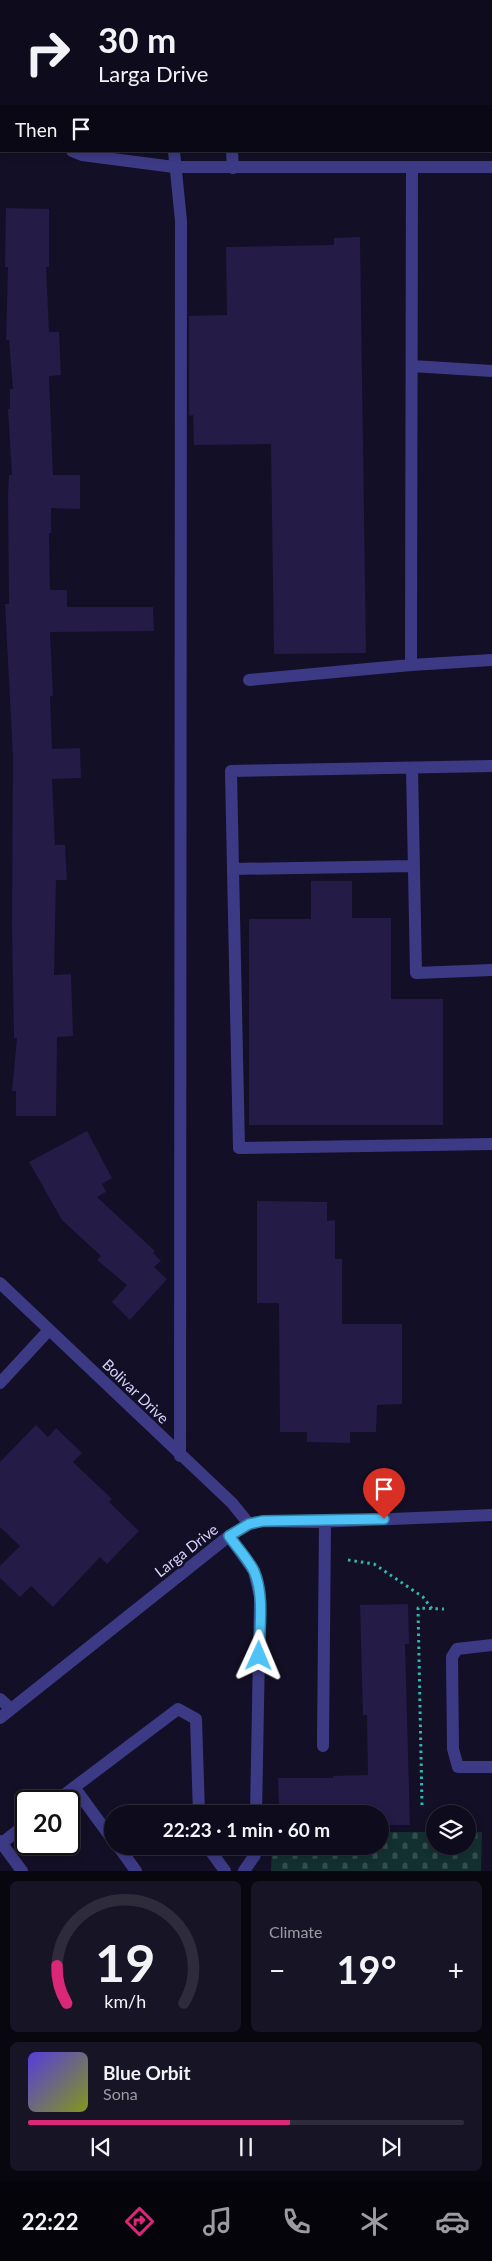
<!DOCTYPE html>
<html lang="en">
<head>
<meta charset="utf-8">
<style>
  :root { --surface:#0e0b1c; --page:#171425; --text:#f1f3f6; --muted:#9b9ba3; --line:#2e2b3b; --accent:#db2777 }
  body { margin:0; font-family:Lato,sans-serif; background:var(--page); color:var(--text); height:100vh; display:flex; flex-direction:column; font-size:19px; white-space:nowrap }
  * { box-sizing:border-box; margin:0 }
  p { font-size:16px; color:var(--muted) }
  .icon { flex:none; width:28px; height:28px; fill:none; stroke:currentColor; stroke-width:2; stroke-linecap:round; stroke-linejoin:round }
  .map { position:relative; height:1871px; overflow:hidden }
  .drawer { display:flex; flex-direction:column; gap:10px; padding:10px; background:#08060f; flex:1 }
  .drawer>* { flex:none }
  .hud { position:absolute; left:0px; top:0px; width:492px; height:152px; box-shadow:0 2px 8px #0003,0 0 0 1px var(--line); background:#0e0b1c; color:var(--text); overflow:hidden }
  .fabs { position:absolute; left:426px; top:1805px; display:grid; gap:10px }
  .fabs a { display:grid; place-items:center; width:50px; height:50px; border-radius:50%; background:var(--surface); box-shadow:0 2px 8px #0003,0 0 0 1px var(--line); font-size:25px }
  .speed { position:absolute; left:15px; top:1790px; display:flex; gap:10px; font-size:25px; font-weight:700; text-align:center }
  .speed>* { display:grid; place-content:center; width:65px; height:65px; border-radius:50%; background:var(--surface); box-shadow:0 2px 8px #0003,0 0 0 1px var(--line); line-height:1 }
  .speed .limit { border:2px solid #111; border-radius:8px; background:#fff; color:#111 }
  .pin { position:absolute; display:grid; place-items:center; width:42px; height:42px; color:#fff; margin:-51px -21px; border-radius:50% 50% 50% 0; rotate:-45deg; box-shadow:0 0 5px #0007 }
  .pin .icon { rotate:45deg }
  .me { position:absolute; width:55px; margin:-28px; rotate:1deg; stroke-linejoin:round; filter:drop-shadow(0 0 4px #0008) }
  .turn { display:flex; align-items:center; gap:18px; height:105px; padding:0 15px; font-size:22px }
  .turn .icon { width:65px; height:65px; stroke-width:2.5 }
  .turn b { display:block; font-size:35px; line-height:42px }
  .then { display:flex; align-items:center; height:48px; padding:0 15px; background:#0003; gap:10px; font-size:19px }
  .big { font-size:38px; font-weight:700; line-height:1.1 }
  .drawer .tile { flex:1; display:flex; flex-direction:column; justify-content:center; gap:8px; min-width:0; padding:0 18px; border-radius:8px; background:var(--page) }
  .drawer .dial { align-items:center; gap:0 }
  .dial svg { height:130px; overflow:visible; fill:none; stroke:var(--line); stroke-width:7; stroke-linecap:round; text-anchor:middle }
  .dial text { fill:var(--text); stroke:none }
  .song { display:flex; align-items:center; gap:15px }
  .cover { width:60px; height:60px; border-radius:8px; background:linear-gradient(135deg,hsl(250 70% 55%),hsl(70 70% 35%)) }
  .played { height:5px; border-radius:2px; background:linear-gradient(90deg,var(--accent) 60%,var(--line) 60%) }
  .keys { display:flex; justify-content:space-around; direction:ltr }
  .heat { display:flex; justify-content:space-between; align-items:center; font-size:28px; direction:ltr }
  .drawer .tiles { flex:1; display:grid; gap:10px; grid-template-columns:1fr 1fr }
  .tile:last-child { grid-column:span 2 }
  .trip { position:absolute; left:104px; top:1805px; width:285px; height:50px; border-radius:25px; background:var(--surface); box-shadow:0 2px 8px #0003,0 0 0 1px var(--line); font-weight:700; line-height:50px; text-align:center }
  .dock { display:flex; height:80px; justify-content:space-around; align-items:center; background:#06040b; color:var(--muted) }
  .dock .icon { width:35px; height:35px }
  .dock .selected { color:var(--accent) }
  .dock b { font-size:22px; color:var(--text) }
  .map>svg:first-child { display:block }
</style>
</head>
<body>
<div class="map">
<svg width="492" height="1871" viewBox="0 0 492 1871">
  <defs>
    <pattern id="cemetery-stones" width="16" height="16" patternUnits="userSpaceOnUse" patternTransform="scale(1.25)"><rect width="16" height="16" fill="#12302f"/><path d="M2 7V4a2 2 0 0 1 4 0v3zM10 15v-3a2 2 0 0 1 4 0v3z" fill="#344d4e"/></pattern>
  </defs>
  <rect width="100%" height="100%" fill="#130f26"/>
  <path fill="url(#cemetery-stones)" d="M380 1832H435V1846H468V1832H482L481 1871H271L272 1846H380Z"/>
  <path fill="#241b47" d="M6 208 49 209V267H46L49 332H59L61 375 49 376 53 475H80V509L51 508V533H49L50 590H67V607H153L154 631 50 632 53 696H50L52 749 80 748 81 778 52 779 55 845H65L67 880H56L54 975 71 974 73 1036 57 1037 56 1116H16V1091H12L17 1038H14L12 926 13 757 5 604H9L8 494 9 475H12L8 409H10V389H13L9 340H6L8 267H5Z
    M360 237 366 653 274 654 271 444 194 445 193 415 189 416V316L227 315 226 247 334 245V238Z
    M311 881H352V918H391V999H443V1125H249V919H311Z
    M87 1131 112 1178 102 1184 106 1192 97 1197 155 1251 153 1253 161 1261 154 1267 167 1279 130 1320 112 1302 127 1285 97 1260 101 1256 62 1220 29 1162Z
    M257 1201 327 1202V1221L335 1220V1259H342V1324H402V1404L377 1405 376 1432H350V1443L307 1442V1432H280L279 1303H257Z
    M36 1425 48 1437 56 1428 82 1453 73 1462 112 1499 109 1502 139 1531 107 1564 100 1557 53 1607 31 1586 20 1597 0 1578V1566L20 1546 0 1527V1462Z
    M408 1604 409 1644H405L410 1825H380V1814H279L278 1778H333V1776L368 1775 367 1715H363L360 1605Z"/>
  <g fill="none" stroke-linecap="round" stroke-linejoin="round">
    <path stroke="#2fb8b0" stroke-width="3" stroke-dasharray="2.5 4" stroke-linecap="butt" d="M348 1560 374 1564 423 1597 432 1609
      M422 1805 418 1608 444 1609"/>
    <path stroke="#3d3a85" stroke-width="12" d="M171 0V1
      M491 84H492
      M174 151 181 221 180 1456
      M232 151 233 168
      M412 168 411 665 492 660
      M412 366 492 371
      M249 680 411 665
      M412 768 416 973 492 970
      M414 866 233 869 231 771 492 766
      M233 869 239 1148 492 1144
      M0 1383 49 1330
      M229 1536 254 1571 260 1597 256 1814
      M492 1645 457 1649 452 1657 453 1749 458 1767H492
      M0 1699 11 1709
      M323 1746 325 1521
      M74 1787 112 1839
      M56 1801 178 1709 196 1719 199 1814
      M0 1841 22 1871
      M2 1843 26 1824
      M118 1846 136 1871
      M207 1846 225 1871
      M244 1871 255 1855V1846"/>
    <path stroke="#3d3a85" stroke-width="12" d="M0 127H1
      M72 151 82 155 174 167H492
      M0 1283 232 1503 249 1524"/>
    <path stroke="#3d3a85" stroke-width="12" d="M0 1718 229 1536 249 1524 263 1521 316 1522 492 1515"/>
  </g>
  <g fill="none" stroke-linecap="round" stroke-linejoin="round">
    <g stroke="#337fa1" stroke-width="12">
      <path id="route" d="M259 1656C259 1630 265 1596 254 1571 248 1559 237 1547 229 1536L249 1524 263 1521 384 1519"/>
    </g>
    <use href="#route" stroke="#4fc3f7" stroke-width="9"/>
  </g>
  <g text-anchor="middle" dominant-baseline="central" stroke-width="5" stroke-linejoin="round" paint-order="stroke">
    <g font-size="15" fill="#d9d4ff" stroke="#130f26">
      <text transform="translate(136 1391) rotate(44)">Bolivar Drive</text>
      <text transform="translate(186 1550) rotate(-38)">Larga Drive</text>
    </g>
  </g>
</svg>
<div class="fabs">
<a><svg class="icon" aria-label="layers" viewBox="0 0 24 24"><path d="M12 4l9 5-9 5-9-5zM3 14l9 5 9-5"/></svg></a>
</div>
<div class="speed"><div class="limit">20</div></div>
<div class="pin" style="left:384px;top:1519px;background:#d93025"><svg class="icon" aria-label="arrive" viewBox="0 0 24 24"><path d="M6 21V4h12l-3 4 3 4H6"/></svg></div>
<svg class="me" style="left:259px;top:1656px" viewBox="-20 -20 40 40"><path d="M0-17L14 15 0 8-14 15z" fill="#4fc3f7" stroke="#fff" stroke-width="4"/></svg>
<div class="trip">22:23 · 1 min · 60 m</div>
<div class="hud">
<div class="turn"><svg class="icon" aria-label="right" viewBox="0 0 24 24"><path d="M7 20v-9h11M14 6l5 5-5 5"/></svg><div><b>30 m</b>Larga Drive</div></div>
<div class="then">Then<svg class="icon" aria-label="arrive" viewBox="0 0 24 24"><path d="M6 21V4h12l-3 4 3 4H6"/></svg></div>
</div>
</div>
<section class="drawer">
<div class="tiles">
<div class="tile dial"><svg viewBox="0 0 100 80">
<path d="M14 69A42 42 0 1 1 86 69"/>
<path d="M14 69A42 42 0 0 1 8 46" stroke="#db2777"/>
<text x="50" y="56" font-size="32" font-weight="700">19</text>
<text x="50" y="72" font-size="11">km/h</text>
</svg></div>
<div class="tile"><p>Climate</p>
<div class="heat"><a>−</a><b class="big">19°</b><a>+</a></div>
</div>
<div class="tile">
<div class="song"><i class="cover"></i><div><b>Blue Orbit</b><p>Sona</p></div></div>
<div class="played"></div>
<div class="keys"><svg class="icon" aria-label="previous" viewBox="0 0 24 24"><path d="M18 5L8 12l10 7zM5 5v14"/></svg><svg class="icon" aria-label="pause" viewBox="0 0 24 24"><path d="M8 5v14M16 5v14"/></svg><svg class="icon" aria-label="next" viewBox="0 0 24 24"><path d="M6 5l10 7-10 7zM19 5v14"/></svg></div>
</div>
</div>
</section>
<nav class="dock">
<b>22:22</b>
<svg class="icon selected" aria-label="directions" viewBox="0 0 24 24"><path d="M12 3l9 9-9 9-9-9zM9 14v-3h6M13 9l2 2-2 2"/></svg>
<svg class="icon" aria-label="music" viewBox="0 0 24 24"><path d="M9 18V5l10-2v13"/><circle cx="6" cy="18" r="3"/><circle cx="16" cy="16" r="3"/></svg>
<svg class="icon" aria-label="phone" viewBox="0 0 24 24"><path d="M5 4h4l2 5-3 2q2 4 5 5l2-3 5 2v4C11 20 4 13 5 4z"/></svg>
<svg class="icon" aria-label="climate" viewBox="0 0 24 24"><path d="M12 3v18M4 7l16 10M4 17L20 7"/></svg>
<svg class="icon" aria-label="car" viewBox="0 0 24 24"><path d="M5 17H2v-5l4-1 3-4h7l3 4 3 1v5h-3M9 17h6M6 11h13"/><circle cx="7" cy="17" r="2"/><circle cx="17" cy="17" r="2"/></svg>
</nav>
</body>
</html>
